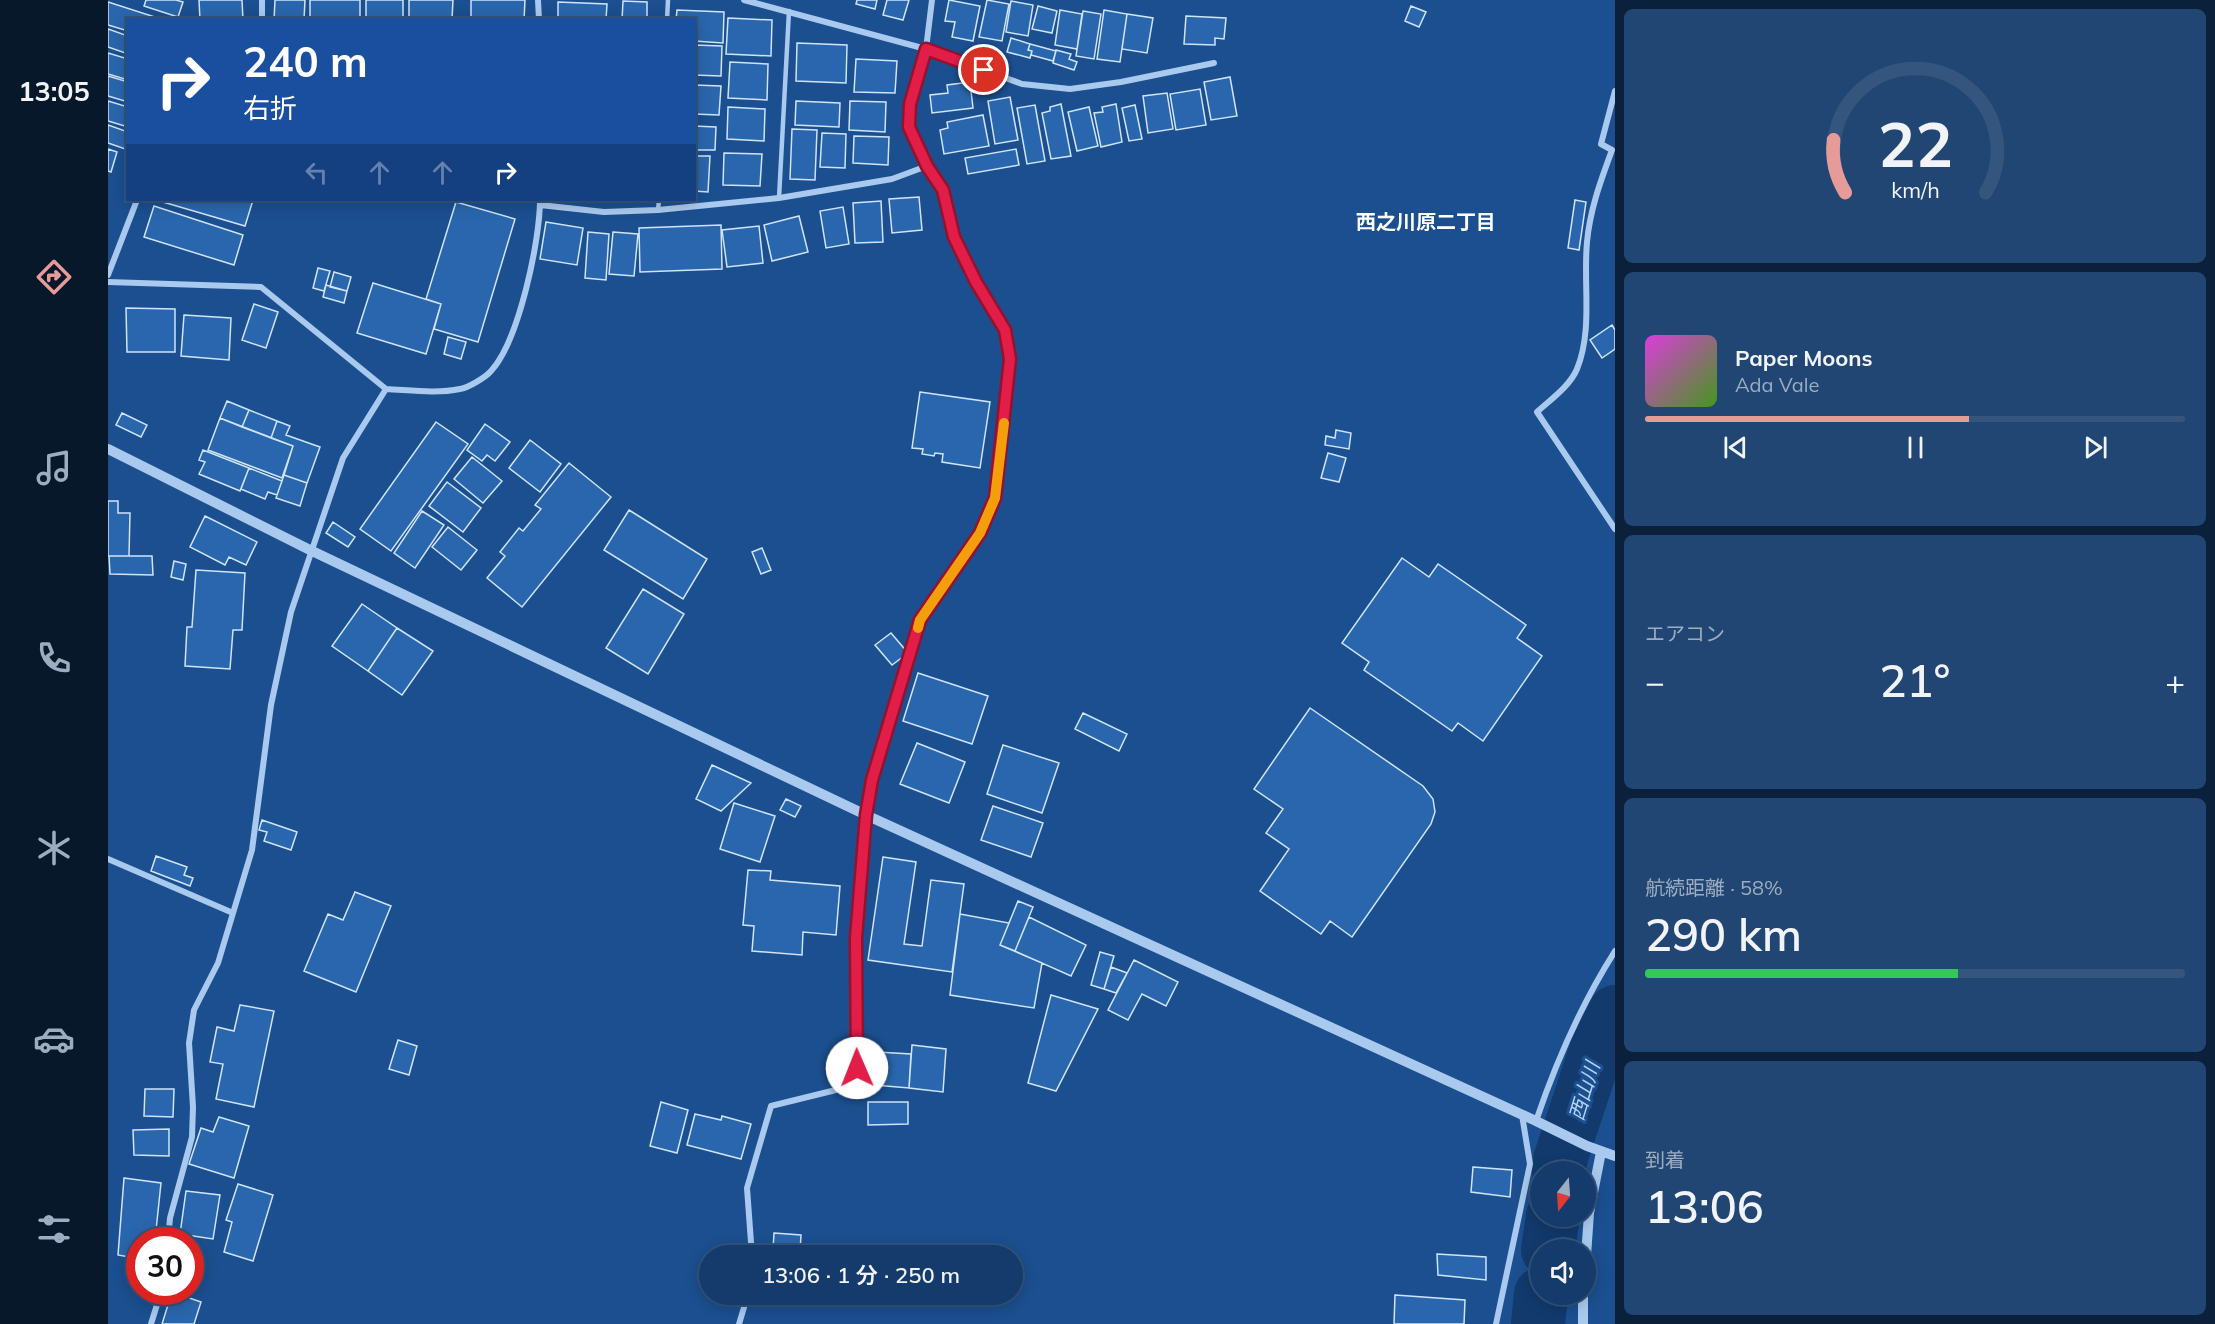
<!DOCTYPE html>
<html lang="ja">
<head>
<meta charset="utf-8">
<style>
  :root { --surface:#143b6b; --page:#214673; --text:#f1f3f6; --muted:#9dadc1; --line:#33557e; --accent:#e69b98 }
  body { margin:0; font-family:Mulish,"Noto Sans JP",sans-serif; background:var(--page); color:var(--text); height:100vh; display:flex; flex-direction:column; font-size:22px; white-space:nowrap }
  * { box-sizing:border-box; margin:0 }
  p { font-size:20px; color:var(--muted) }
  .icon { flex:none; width:33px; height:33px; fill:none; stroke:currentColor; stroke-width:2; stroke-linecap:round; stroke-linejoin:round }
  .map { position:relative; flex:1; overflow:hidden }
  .sheet { display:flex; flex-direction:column; gap:9px; padding:9px; background:#0b203b; width:600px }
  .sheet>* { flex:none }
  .guide { position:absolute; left:18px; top:18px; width:570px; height:183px; border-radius:0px; box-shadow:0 3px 15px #0003,0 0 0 2px var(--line); background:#1a4fa0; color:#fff; overflow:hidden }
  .needle { width:39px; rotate:197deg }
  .buttons { position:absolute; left:1422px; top:1161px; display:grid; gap:12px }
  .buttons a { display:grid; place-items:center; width:66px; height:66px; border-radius:50%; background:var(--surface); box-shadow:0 3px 15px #0003,0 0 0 2px var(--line); font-size:30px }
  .speed { position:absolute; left:18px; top:1227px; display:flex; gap:12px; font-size:30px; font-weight:700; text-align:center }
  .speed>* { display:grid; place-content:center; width:78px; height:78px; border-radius:50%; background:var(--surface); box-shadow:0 3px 15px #0003,0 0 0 2px var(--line); line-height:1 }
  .speed .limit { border:9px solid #d22; background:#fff; color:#111 }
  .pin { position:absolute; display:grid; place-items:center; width:51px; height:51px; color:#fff; margin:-26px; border:3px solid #fff; border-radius:50%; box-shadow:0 2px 6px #0007 }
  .me { position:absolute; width:66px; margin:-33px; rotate:359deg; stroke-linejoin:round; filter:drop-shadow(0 0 4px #0008) }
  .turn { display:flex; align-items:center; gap:21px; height:126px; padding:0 18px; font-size:27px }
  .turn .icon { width:78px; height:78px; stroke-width:2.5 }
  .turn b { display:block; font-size:42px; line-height:51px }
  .lanes { display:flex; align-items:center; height:57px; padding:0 18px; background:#0003; justify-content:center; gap:30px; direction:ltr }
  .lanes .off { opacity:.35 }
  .big { font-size:45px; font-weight:600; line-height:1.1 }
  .sheet .tile { flex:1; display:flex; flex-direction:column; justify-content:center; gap:9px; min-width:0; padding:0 21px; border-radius:9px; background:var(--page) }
  .sheet .dial { align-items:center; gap:0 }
  .dial svg { height:156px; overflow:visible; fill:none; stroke:var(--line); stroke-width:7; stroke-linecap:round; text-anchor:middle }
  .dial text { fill:var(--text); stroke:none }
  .song { display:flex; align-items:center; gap:18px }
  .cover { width:72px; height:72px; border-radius:9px; background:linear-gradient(135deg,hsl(300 70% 55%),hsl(100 70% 35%)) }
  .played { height:6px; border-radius:3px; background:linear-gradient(90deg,var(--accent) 60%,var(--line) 60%) }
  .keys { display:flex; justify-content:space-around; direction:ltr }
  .heat { display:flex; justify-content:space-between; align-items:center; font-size:33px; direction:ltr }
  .charge { height:9px; border-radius:4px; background:linear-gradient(90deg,#34c759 58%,var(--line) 0) }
  .trip { position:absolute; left:591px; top:1245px; width:324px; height:60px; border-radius:30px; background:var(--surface); box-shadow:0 3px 15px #0003,0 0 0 2px var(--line); font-weight:600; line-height:60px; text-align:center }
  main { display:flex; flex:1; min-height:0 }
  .tab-bar { display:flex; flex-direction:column; width:108px; justify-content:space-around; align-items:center; background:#08182b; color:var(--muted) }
  .tab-bar .icon { width:42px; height:42px }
  .tab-bar .active { color:var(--accent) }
  .tab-bar b { font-size:27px; color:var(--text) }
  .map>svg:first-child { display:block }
</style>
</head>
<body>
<main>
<nav class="tab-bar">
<b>13:05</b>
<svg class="icon active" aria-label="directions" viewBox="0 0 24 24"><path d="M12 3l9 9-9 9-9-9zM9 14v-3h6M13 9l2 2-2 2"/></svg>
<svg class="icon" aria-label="music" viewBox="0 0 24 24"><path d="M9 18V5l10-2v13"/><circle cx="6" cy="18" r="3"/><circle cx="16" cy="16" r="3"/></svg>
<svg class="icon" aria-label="phone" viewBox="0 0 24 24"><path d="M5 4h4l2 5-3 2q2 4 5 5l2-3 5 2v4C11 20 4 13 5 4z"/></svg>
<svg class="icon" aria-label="climate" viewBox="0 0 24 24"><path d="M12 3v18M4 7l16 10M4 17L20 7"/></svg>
<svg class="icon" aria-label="car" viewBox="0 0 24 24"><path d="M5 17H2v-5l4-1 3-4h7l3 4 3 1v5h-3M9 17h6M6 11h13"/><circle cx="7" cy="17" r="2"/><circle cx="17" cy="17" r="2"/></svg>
<svg class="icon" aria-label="filters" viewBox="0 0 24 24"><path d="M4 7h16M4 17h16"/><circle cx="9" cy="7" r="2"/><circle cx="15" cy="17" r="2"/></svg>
</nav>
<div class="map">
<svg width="1507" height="1324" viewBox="0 0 1507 1324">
  <rect width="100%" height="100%" fill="#1b4f8f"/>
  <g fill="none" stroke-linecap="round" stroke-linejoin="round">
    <path stroke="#123a6d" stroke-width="54" d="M1451 1172 1452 1160 1489 1048 1507 1012
      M1440 1250 1445 1216
      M1430 1324 1433 1294"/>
  </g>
  <path fill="#2a66ad" stroke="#cfe3fa" stroke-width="1.5" d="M38 0H68L75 2 70 17 36 6Z
    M91 0H134L135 20H92Z
    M167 0H197L196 20H166Z
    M202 0H252V20H202Z
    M258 0H295V20L258 19Z
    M301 0H345L344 19 301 18Z
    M363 0H417L416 20H363Z
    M749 0H769L767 9 748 4Z
    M779 0H801L795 20 775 15Z
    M841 0 872 6 865 41 844 37 847 22 837 21Z
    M879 0 901 4 894 41 871 37Z
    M515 1 539 2V20H514Z
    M903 1 925 5 920 36 898 32Z
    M0 2 53 19 20 20V31L0 25Z
    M450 2 499 4 498 20H450Z
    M930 6 949 11 944 33 924 29Z
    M1303 6 1318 12 1311 27 1297 21Z
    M569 10 616 12 615 43 586 41V20H568Z
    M952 10 974 14 969 49 947 45Z
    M996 10 1019 14 1012 62 989 59Z
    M975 11 993 14 986 59 968 56Z
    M1019 14 1045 18 1039 53 1014 49Z
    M1078 16 1118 18 1116 39 1107 38V45L1076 44Z
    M620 18 664 20 663 56 618 54Z
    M0 29 20 36V54L0 47Z
    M903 38 922 44 920 50 924 51 922 58 899 52Z
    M689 43 739 45 738 83 688 81Z
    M922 44 948 51 945 61 923 55 924 51 920 50Z
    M586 45 614 46 613 76 586 75Z
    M948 50 963 54 961 59 969 62 966 70 945 63Z
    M0 53 20 59V80L0 74Z
    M748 59 789 61 787 93 746 92Z
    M622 62 660 64 659 100 620 98Z
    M0 76 20 82V102L0 96Z
    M1122 77 1129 116 1103 120 1096 82Z
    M862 82 865 108 824 113 822 95 840 93 839 85Z
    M586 85 613 86 611 115 586 114Z
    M1092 89 1098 125 1068 130 1062 94Z
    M1059 93 1065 129 1040 133 1035 96Z
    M902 97 910 140 887 144 880 101Z
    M0 101 20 107V127L0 121Z
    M688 101 732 103 731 127 687 125Z
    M742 101 778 102 777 132 741 130Z
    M953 104 963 156 943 159 934 113 942 111V107Z
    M1008 104 1014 142 993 147 986 113 995 112 994 107Z
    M927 105 937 161 919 164 909 108Z
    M1027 105 1034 139 1021 141 1014 108Z
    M620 107 657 109 656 141 619 139Z
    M981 107 990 146 969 151 960 112Z
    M875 115 881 146 836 154 832 130 840 128 839 122Z
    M0 125 20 132V150L0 143Z
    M586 126 608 127 607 150H586Z
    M684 129 709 130 707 180 682 179Z
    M714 133 738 134 737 168 712 167Z
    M746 136 781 137 780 165 745 163Z
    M0 149 9 152 3 172 0 171Z
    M908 149 911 165 860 174 857 158Z
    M616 153 654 154 652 186 615 185Z
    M586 156H602L600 192 586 191Z
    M811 197 814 230 784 233 781 199Z
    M48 200H145L137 226Z
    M1467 200 1478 202 1471 250 1460 248Z
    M773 201 775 242 747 243 745 203Z
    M348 202 407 219 370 342 326 329 333 304 318 299Z
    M46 206 135 235 126 265 36 237Z
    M735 207 741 244 718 248 712 211Z
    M691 216 700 252 664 261 656 225Z
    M438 222 475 228 469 265 432 259Z
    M613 225 614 269 532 272 531 228Z
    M651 226 655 263 619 267 614 230Z
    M480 232 501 234 498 280 477 278Z
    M505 232 530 234 526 276 501 274Z
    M210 268 222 271 216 291 205 288Z
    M226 272 243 277 239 291 222 287Z
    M265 283 333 304 318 354 249 333Z
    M218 285 239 291 236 303 215 297Z
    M146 304 170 312 158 348 134 340Z
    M18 308 67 309V352H19Z
    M76 315 123 318 121 360 73 356Z
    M1504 325 1507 330V349L1494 358 1482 340Z
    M340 337 358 342 353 359 336 354Z
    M812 392 882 402 872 468 834 462 835 454 827 453 826 456 814 454 815 449 804 448Z
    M119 401 141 410 134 427 112 418Z
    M141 410 169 421 163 438 134 427Z
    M14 413 39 425 33 437 8 425Z
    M112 418 185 446 174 478 100 450Z
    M169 421 182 426 178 435 212 447 199 483 176 475 185 446 163 438Z
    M328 422 360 444 283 551 252 529Z
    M377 424 402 442 387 461 379 455 374 461 359 450Z
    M1228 430 1243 433 1241 449 1217 445 1218 436 1227 438Z
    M422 440 453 464 432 492 401 468Z
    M95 450 141 468 132 491 91 474 97 462 91 460Z
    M1220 453 1238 458 1231 482 1213 478Z
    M364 457 394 481 375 503 346 479Z
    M461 463 503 497 414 607 379 578 397 556 392 552 411 528 415 531 433 509 427 505Z
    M141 468 174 481 169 495 160 492 157 499 133 489Z
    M176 475 199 483 192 506 168 498Z
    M339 482 373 508 355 532 321 506Z
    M0 501H10V513H22L21 556H0Z
    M521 510 599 559 575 599 496 550Z
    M314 511 336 525 307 568 286 553Z
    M97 516 149 542 138 565 121 557 117 565 82 547Z
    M225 522 247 537 240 547 218 533Z
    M340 527 369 550 353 570 324 547Z
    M654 548 663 570 653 574 644 552Z
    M1 556H44L45 575 2 574Z
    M1294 558 1321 577 1330 564 1418 625 1409 638 1434 656 1375 741 1350 723 1344 731 1256 670 1261 662 1234 643Z
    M66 561 78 564 75 580 63 577Z
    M88 570 137 573 134 630H125L122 669 77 666 79 627H84Z
    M535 589 576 614 540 674 498 648Z
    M254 604 289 628 260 671 224 646Z
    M289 628 325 651 294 695 260 671Z
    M783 633 800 653 784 665 767 645Z
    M810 673 880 696 864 744 795 721Z
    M1202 708 1315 786 1325 799 1327 812 1323 824 1244 937 1222 921 1213 934 1152 891 1181 849 1158 833 1175 809 1146 789Z
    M975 713 1019 734 1011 751 967 729Z
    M809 743 857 762 841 803 792 784Z
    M895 745 951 763 934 813 879 794Z
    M604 765 643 783 613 811 588 799Z
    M678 799 693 806 687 817 672 810Z
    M626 803 667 816 652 862 612 849Z
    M885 806 935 823 923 857 873 840Z
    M154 820 189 832 183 850 156 841 159 832 151 830Z
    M48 856 79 867 76 875 85 878 82 886 43 871Z
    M775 857 808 862 796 944 814 946 823 880 856 884 844 972 760 960Z
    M640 870 663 871 662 880 732 886 728 935 695 932 694 955 644 951 646 926 635 925Z
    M247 892 283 906 248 992 196 971 220 914 235 920Z
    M910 901 925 907 907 951 892 945Z
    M852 914 901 923 892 945 934 963 926 1008 842 995Z
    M921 917 978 945 963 976 907 951Z
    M992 952 1006 956 996 989 983 985Z
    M1026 960 1070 982 1058 1006 1034 994 1020 1020 1000 1010Z
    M1003 967 1019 973 1008 993 996 989Z
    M943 995 990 1009 948 1091 920 1083Z
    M132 1005 166 1011 146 1107 108 1099 115 1064 102 1062 109 1027 126 1031Z
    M290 1040 309 1046 301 1075 281 1069Z
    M804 1045 838 1049 835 1092 801 1088Z
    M769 1052 803 1054 801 1088 766 1085Z
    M37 1089H66L65 1117 36 1116Z
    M553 1102 580 1110 569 1153 542 1146Z
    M760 1102H800V1124L760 1125Z
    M587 1114 613 1120 614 1116 643 1124 633 1159 579 1145Z
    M111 1117 141 1126 126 1178 81 1164 93 1128 105 1132Z
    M61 1129V1156L26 1155 25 1130Z
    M1365 1167 1404 1170 1402 1197 1363 1192Z
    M16 1178 53 1183 47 1240H32V1259L10 1255Z
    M130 1184 165 1195 145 1261 116 1252 124 1222 118 1220Z
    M78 1191 112 1195 105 1239 72 1234Z
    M666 1233 693 1235 692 1252 665 1250Z
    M1329 1254 1378 1257V1280L1330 1275Z
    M64 1292 93 1302 86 1324H54Z
    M1287 1295 1357 1300 1356 1324H1286Z"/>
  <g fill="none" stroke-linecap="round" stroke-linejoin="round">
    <path stroke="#a9c9ee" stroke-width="4.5" d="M559 20 560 0
      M671 198 681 11
      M550 210 551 200"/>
    <path stroke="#a9c9ee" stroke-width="6" d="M154 0V20
      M430 0 431 20
      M636 0 818 49 914 84 962 89 1013 82 1106 63
      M1507 91 1493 144 1504 150C1493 180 1482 209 1479 242 1475 283 1485 330 1469 369 1462 386 1442 400 1429 412L1507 529
      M432 205 496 212 550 210 671 198 784 179 819 166
      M0 275 29 200
      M0 282 153 287 278 389
      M0 859 125 913
      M1428 1121C1448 1062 1474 1003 1507 951
      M60 1240 62 1218 84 1137 85 1107 81 1043 86 1010 110 963 144 850 163 705 183 612 235 458 278 389C301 390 328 394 352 389 360 388 378 377 383 371 411 341 432 240 432 200
      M644 1256 639 1188 663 1106 744 1086 749 1069 748 938 758 815 763 780 812 620 871 533 887 498 902 359 897 330 868 282 846 237 835 190 819 166 801 127 802 104 818 49 824 0
      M43 1324 53 1292
      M631 1324 640 1294
      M1388 1324 1422 1164 1414 1115"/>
    <path stroke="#a9c9ee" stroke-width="10" d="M0 449 202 550 758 815 1428 1121 1479 1146 1507 1156
      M1478 1256 1481 1213 1493 1152
      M1475 1294V1324"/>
  </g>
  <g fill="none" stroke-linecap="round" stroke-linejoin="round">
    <g stroke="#92132f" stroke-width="15">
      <path id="route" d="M749 1068 748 938 758 815 764 780 812 620 872 533 887 498 902 359 897 330 868 282 846 237 835 190 819 166 801 127 802 104 818 49 876 70"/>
    </g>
    <use href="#route" stroke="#e11d48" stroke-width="10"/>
    <path stroke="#f59e0b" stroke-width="10" d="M810 628 812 620 872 533 887 498 896 423"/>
  </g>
  <g text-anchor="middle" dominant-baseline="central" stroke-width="6" stroke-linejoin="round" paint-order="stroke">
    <g font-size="20" font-weight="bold" fill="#fff" stroke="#1b4f8f">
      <text x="1318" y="221">西之川原二丁目</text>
    </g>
    <g font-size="20" font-style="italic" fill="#b5d3f5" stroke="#1b4f8f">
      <text transform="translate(1476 1091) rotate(-73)">西山川</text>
    </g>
  </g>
</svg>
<div class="buttons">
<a><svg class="needle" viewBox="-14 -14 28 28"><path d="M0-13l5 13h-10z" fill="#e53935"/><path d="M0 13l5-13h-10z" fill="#9dadc1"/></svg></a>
<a><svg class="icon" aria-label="sound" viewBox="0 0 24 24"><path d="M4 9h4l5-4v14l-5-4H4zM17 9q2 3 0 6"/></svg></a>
</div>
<div class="speed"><div class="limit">30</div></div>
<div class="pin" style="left:876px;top:70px;background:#d93025"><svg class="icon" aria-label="arrive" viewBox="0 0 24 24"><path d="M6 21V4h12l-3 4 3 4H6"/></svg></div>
<svg class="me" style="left:749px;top:1068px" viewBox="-20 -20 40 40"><circle r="19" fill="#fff"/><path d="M0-13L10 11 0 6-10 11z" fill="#e11d48"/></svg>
<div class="trip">13:06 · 1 分 · 250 m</div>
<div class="guide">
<div class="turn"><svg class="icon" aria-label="right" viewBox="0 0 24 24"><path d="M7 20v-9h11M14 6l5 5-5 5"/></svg><div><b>240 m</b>右折</div></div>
<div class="lanes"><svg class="icon off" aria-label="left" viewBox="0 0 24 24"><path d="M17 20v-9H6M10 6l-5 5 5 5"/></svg><svg class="icon off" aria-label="ahead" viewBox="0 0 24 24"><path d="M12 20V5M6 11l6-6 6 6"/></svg><svg class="icon off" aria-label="ahead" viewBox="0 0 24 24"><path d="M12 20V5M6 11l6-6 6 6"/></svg><svg class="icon" aria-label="right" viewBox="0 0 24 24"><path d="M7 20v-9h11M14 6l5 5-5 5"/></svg></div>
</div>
</div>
<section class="sheet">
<div class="tile dial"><svg viewBox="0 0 100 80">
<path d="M14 69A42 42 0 1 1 86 69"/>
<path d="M14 69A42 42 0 0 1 8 42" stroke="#e69b98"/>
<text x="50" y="56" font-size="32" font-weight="700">22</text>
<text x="50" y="72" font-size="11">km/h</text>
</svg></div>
<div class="tile">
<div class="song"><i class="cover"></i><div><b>Paper Moons</b><p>Ada Vale</p></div></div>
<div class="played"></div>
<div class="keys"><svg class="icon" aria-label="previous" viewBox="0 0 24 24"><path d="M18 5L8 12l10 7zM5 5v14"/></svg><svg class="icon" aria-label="pause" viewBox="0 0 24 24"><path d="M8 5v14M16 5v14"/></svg><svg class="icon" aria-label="next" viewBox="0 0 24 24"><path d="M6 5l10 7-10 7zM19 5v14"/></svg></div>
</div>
<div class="tile"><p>エアコン</p>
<div class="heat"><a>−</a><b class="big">21°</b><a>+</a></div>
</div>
<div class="tile"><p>航続距離 · 58%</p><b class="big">290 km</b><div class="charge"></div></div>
<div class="tile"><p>到着</p><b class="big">13:06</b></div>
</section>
</main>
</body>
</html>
